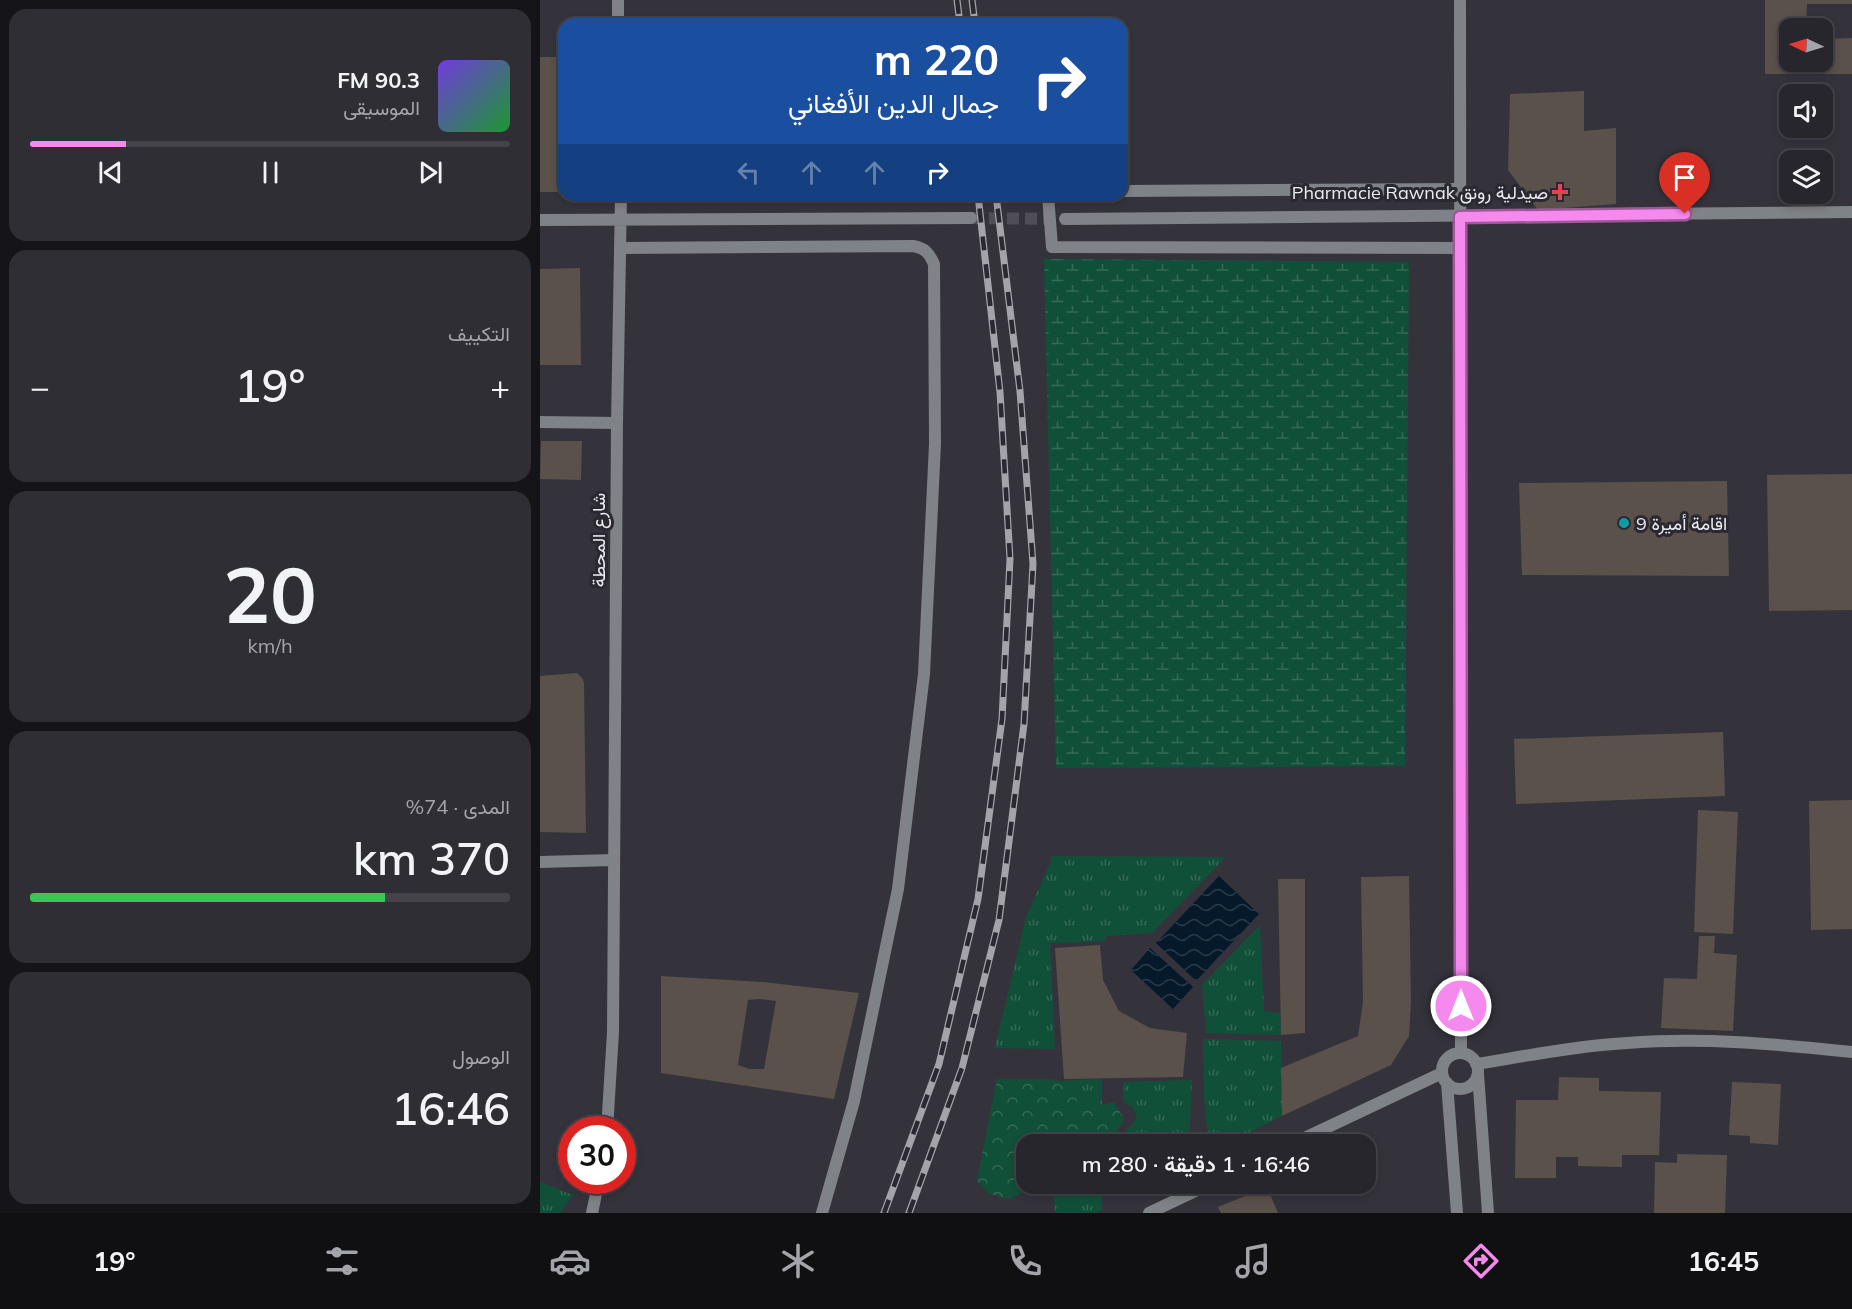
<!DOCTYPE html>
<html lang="ar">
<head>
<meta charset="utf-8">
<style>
  :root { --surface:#27262d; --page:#2f2e35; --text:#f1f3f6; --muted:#a4a5aa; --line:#434349; --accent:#f589ee }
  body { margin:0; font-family:Mulish,Vazirmatn,sans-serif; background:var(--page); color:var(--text); direction:rtl; height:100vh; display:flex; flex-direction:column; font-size:22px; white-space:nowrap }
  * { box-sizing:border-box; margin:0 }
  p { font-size:20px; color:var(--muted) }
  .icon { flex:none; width:33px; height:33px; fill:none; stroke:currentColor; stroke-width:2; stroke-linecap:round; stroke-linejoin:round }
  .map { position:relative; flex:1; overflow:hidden; direction:ltr }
  .panel { display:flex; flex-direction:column; gap:9px; padding:9px; background:#151519; width:540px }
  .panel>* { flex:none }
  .banner { position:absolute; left:18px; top:18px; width:570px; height:183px; border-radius:18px; box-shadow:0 3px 9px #0003,0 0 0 2px var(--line); direction:rtl; background:#1a4fa0; color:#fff; overflow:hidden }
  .needle { width:39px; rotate:274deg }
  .controls { position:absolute; left:1239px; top:18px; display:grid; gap:12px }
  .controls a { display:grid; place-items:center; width:54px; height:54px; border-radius:12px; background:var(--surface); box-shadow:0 3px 9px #0003,0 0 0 2px var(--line); font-size:30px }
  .speed { position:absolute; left:18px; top:1116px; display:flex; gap:12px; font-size:30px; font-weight:700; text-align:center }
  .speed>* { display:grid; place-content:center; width:78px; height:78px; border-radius:50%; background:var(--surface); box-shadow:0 3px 9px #0003,0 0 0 2px var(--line); line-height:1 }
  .speed .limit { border:9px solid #d22; background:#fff; color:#111 }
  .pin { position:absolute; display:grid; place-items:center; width:51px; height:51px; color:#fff; margin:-62px -26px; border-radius:50% 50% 50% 0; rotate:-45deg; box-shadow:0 0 6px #0007 }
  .pin .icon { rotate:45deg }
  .me { position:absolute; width:66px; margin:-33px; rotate:0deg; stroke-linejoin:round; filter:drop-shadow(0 0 4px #0008) }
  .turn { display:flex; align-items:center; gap:21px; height:126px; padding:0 30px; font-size:27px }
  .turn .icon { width:78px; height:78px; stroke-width:2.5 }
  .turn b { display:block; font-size:42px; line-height:51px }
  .lanes { display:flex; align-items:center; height:57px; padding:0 30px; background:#0003; justify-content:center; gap:30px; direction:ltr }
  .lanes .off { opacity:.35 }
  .big { font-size:45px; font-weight:600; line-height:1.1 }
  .panel .widget { flex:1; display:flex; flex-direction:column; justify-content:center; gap:9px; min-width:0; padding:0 21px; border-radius:18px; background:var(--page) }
  .panel .dial { align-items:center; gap:0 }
  .dial b { font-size:78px; line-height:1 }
  .song { display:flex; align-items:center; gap:18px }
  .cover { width:72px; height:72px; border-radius:9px; background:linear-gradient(135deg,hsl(260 70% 55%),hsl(130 70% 35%)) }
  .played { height:6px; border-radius:3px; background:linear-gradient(90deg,var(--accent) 20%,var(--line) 20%) }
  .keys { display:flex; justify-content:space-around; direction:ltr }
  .heat { display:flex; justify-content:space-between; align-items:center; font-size:33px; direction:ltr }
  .charge { height:9px; border-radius:4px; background:linear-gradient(90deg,#34c759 74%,var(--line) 0) }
  .trip { position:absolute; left:476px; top:1134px; width:360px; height:60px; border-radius:18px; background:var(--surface); box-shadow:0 3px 9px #0003,0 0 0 2px var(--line); font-weight:600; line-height:60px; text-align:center; direction:rtl }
  .tabs { display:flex; height:96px; justify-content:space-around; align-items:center; background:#100f12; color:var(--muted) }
  .tabs .icon { width:42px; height:42px }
  .tabs .on { color:var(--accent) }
  .tabs b { font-size:27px; color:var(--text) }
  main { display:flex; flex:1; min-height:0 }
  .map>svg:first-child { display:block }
</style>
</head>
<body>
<main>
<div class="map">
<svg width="1312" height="1213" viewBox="0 0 1312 1213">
  <defs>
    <pattern id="grass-tufts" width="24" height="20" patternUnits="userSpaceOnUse" patternTransform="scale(1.5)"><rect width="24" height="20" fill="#115038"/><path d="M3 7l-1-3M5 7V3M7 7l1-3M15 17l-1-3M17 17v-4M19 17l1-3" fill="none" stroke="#346955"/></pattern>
    <pattern id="forest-crowns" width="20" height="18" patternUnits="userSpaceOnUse" patternTransform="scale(1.5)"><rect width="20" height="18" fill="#115038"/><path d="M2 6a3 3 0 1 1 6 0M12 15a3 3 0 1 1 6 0" fill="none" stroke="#346955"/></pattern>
    <pattern id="wetland-marsh" width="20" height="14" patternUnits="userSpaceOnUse" patternTransform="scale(1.5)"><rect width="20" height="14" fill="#115038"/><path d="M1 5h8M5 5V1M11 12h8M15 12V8" fill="none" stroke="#346955"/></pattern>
    <pattern id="water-waves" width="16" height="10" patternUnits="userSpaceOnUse" patternTransform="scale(1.5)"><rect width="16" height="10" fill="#05192b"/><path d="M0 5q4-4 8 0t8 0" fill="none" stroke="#2a3b4a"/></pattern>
  </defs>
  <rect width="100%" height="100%" fill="#34333c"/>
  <path fill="url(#grass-tufts)" d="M511 856 686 857 612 933 566 936V941L510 943 515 1049 455 1048 486 917 511 862Z
    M720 925 724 1011 740 1013 741 1035 666 1033 662 985Z
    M663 1039 741 1041 742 1116 687 1144H669L664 1099Z
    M562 1079V1144H514L516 1081Z
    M652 1080 649 1144H585L584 1133 597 1119 594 1108 583 1102 584 1082Z
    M0 1182 33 1195 20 1213H0Z
    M514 1184H562V1210L556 1213H515Z"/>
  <path fill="url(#forest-crowns)" d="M457 1079H512L536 1088 537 1111 574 1102 584 1119 570 1144H486V1184H498L469 1199 450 1194 437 1181Z"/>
  <path fill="url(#wetland-marsh)" d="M504 259 869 262 865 766 516 768Z"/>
  <path fill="url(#water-waves)" d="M679 876 719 914 656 981 616 943Z
    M610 948 653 987 633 1009 591 970Z"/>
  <path fill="#59514a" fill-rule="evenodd" d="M1225 0H1312V4H1267L1266 28H1250V62H1282V39L1312 38V74H1225Z
    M0 57H24V192H0Z
    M1044 91V131L1076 128V204L998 210 968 170 970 94Z
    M40 268 41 365H0V269Z
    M1 441H42L41 480 0 479Z
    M1312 474V610L1229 611 1227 475Z
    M1187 481 1189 576 982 575 979 483Z
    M37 673 43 679 44 684 46 833 0 832V676Z
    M1183 732 1185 796 976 804 974 739Z
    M1312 800V929L1271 930 1269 801Z
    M1158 810 1198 812 1193 934 1154 932Z
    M869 876 871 1001 869 1036 851 1065 742 1116 741 1068 818 1036 823 1002 821 877Z
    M738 879H765V1033L741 1035Z
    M1159 936H1175L1174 953 1197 955 1193 1031 1121 1028 1124 978 1157 979Z
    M560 945 563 980 579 1011 610 1028 647 1033 643 1077 524 1079 515 948Z
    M121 976 223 982 319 993 294 1099 121 1073ZM219 999 236 1001 224 1069H210L198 1065 208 1000Z
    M1019 1077 1059 1078V1091L1121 1092 1119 1155H1082V1167L1038 1166V1157H1016V1178H975L976 1100H1018Z
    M1192 1082 1241 1084 1238 1145 1210 1143V1136L1189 1135Z
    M1137 1154 1187 1155 1185 1213H1114L1115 1162 1137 1163Z
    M727 1187 738 1213H681L678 1207Z"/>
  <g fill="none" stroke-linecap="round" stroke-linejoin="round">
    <path stroke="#4f4e57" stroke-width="12" stroke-dasharray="12 6" stroke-linecap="butt" d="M431 218 525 219"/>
    <path stroke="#7f8286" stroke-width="12" d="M582 191 920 189
      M508 195 512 247 921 248
      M80 248 373 246C385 248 389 253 394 264L395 444 384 674 358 889 314 1101 282 1213
      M0 422 77 423"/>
    <path stroke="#7f8286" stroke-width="12" d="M78 0V24
      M920 0 921 1053
      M525 219 1312 212
      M0 220 431 218
      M0 862 74 860
      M902 1071a18 18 0 1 1 36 0a18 18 0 1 1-36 0Z
      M936 1064C986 1056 1036 1046 1087 1043 1162 1037 1237 1044 1312 1052
      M938 1074 948 1213
      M907 1083 917 1213
      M67 1130 73 1032 77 423 81 195
      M752 1144 902 1073
      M52 1213 59 1180
      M609 1213 670 1184"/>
    <g stroke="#a3a3aa" stroke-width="7">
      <path id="rail" d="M417 0 420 24
        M432 0 435 24
        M344 1213 399 1064 438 899 462 719 470 559 460 392 438 195
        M369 1213 422 1068 459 920 484 724 493 564 480 391 456 195"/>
    </g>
    <use href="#rail" stroke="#2a2932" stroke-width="4.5" stroke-dasharray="14" stroke-linecap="butt"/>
  </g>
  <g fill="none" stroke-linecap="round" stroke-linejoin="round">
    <g stroke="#9f599b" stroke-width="15">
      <path id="route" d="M921 1006 920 217 1145 214"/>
    </g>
    <use href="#route" stroke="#f589ee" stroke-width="10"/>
  </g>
  <path fill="#e0444e" stroke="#2a2932" stroke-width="2" d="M1017 183h6v6h6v6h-6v6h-6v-6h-6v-6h6z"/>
  <circle fill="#0f9aa8" stroke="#2a2932" stroke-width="2" cx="1084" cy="523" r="6"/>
  <g text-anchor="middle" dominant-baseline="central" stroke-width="6" stroke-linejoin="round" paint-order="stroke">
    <g font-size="18" fill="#eaeaf0" stroke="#2a2932" text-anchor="end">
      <text x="1008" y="192">Pharmacie Rawnak صيدلية رونق</text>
      <text x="1096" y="523" text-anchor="start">اقامة أميرة 9</text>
    </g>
    <g font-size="18" fill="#eaeaf0" stroke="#2a2932">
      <text transform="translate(58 540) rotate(-90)">شارع المحطة</text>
    </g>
  </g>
</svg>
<div class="controls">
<a><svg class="needle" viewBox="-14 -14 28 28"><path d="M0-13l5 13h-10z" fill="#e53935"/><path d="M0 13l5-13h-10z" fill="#a4a5aa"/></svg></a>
<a><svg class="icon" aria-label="sound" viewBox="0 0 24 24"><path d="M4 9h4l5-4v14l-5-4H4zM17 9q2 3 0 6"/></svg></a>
<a><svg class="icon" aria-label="layers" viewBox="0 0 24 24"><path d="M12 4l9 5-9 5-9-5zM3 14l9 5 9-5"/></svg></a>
</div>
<div class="speed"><div class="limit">30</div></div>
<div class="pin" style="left:1145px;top:214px;background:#d93025"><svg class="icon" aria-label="arrive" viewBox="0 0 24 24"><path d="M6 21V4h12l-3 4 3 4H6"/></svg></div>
<svg class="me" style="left:921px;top:1006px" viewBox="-20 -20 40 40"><circle r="17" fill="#f589ee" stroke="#fff" stroke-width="3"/><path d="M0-11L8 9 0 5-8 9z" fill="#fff"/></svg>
<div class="trip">16:46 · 1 دقيقة · 280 m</div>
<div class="banner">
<div class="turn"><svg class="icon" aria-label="right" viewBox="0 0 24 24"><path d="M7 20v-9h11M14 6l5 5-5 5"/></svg><div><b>220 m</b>جمال الدين الأفغاني</div></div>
<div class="lanes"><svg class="icon off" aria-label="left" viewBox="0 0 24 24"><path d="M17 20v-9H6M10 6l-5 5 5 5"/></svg><svg class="icon off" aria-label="ahead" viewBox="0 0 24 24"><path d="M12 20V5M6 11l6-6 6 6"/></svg><svg class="icon off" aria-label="ahead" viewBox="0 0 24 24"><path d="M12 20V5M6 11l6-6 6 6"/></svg><svg class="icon" aria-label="right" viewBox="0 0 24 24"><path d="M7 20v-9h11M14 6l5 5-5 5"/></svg></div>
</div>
</div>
<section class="panel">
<div class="widget">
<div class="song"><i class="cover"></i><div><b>90.3 FM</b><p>الموسيقى</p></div></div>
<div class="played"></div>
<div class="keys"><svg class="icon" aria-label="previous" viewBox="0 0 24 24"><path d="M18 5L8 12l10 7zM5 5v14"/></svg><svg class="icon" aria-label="pause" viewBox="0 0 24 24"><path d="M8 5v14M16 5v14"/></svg><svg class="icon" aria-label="next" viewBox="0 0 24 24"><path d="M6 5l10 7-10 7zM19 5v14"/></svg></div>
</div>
<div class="widget"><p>التكييف</p>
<div class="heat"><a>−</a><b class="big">19°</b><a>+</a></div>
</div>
<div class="widget dial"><b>20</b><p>km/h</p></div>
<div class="widget"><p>المدى · 74%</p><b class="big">370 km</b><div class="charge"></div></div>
<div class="widget"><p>الوصول</p><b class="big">16:46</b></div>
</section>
</main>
<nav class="tabs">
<b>16:45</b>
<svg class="icon on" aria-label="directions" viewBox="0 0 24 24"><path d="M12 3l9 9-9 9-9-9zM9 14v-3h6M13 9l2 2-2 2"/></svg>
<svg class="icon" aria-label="music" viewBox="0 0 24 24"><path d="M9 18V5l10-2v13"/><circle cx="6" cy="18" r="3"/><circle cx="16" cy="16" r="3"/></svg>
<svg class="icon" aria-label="phone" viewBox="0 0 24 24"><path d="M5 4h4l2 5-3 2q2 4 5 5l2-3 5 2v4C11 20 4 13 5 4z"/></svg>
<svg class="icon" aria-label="climate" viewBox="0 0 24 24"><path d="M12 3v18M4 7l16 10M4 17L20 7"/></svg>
<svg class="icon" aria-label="car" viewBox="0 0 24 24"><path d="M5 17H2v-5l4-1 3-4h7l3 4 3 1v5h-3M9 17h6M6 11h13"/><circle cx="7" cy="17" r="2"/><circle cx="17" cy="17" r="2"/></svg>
<svg class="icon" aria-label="filters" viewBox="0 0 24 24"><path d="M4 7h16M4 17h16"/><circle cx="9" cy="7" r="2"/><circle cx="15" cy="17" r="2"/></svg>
<b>19°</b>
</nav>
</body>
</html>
